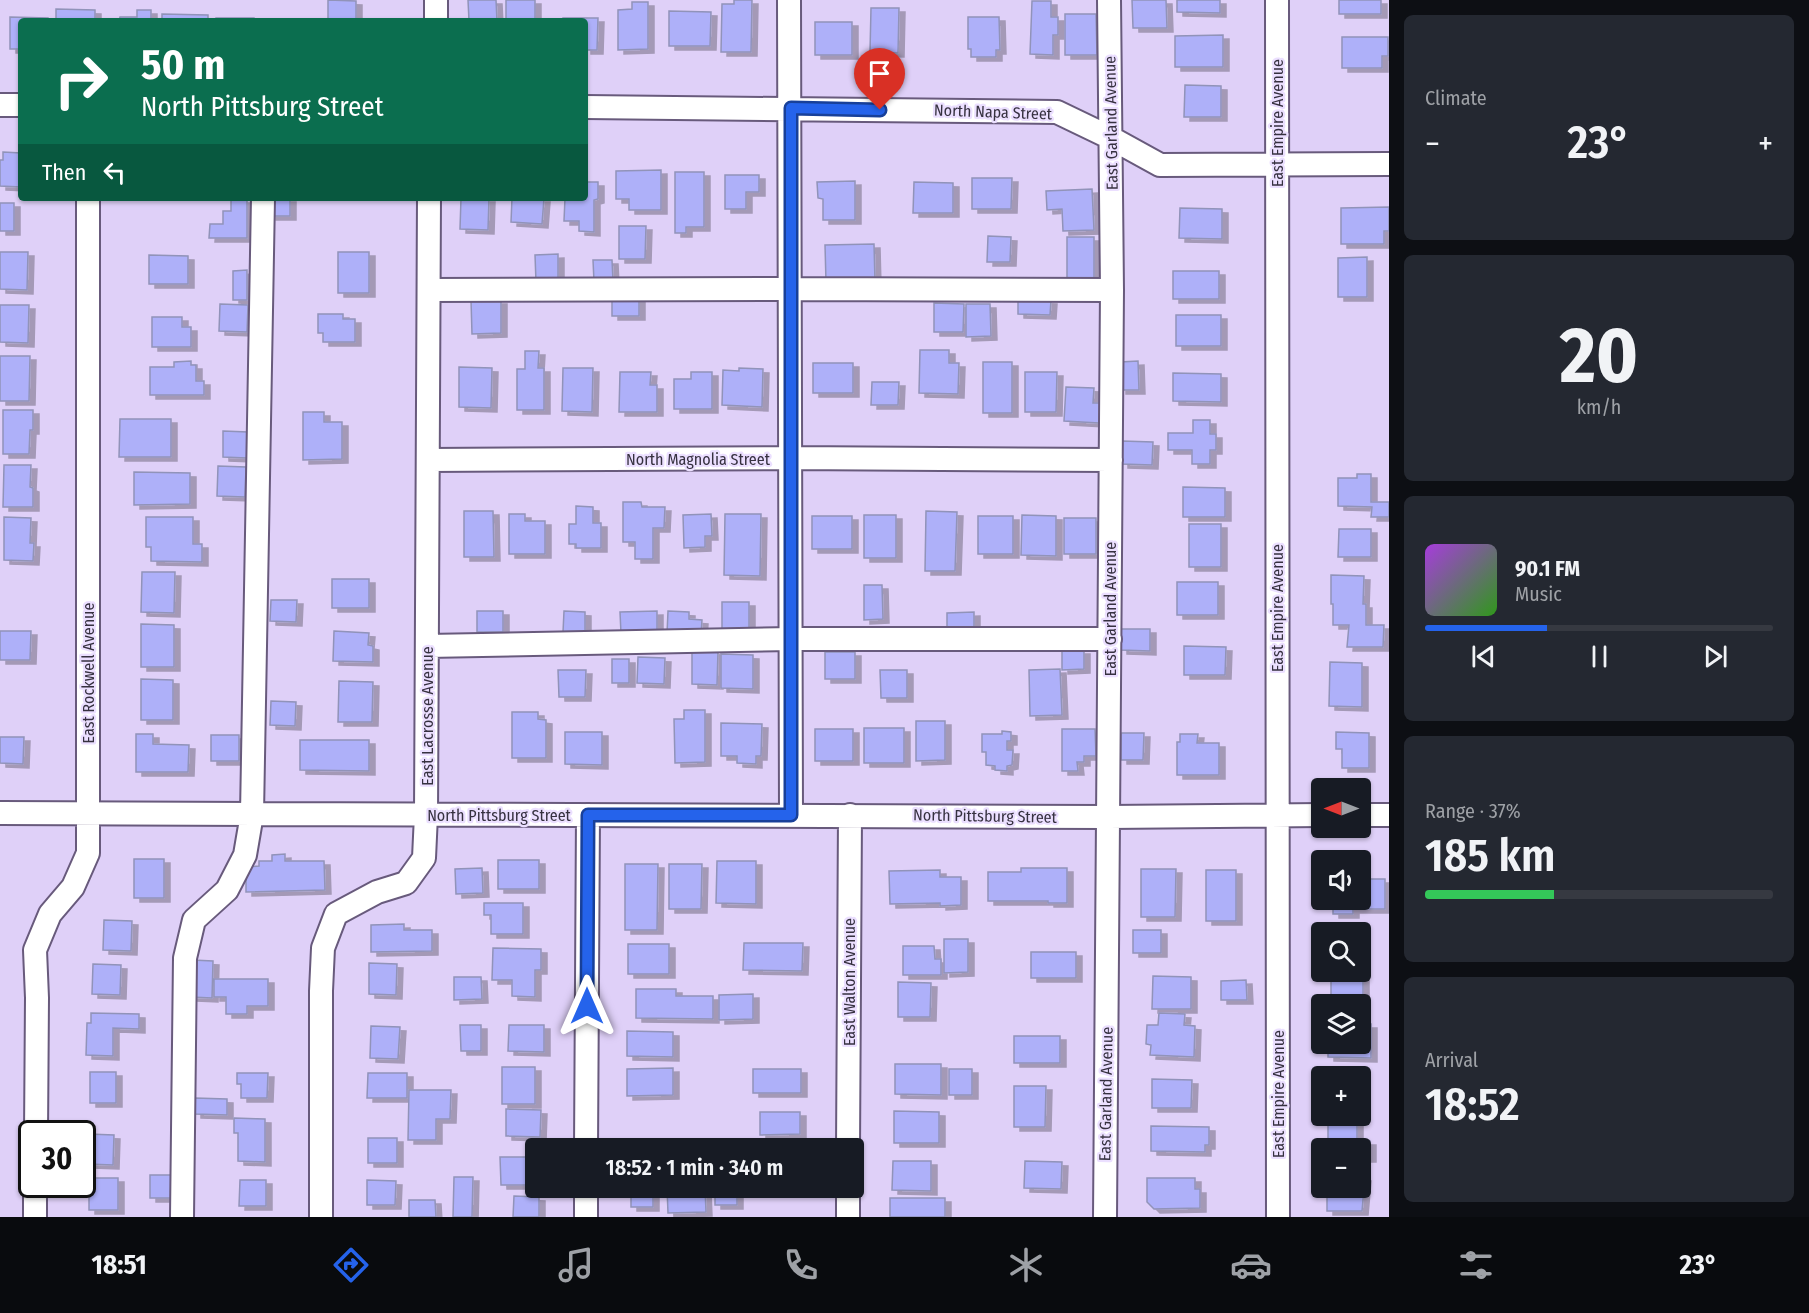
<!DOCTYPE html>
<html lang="en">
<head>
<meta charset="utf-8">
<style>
  :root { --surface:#171b24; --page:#242831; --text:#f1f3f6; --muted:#9ea1a6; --line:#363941; --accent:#2563eb }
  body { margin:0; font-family:"Fira Sans Condensed",sans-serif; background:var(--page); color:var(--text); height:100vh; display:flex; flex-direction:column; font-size:22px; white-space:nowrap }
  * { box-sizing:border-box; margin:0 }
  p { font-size:20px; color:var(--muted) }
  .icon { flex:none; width:33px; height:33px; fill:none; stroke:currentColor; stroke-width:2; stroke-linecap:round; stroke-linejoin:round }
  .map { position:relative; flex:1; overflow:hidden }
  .side { display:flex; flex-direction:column; gap:15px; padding:15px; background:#0d0f14; width:420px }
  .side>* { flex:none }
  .hud { position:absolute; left:18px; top:18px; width:570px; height:183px; border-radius:6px; box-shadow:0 2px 4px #0004; background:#0b6e4f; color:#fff; overflow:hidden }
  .needle { width:39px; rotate:270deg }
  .tools { position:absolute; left:1311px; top:778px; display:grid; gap:12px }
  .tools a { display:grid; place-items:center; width:60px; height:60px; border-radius:6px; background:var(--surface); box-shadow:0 2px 4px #0004; font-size:30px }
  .speed { position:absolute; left:18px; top:1120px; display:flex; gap:12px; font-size:30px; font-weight:700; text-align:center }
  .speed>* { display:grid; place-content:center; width:78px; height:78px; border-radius:50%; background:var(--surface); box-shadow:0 2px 4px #0004; line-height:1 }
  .speed .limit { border:3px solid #111; border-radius:9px; background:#fff; color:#111 }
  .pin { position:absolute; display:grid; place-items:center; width:51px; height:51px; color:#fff; margin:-62px -26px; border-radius:50% 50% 50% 0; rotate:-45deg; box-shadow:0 0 6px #0007 }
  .pin .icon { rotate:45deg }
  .me { position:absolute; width:66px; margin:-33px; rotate:0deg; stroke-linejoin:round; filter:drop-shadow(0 0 4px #0008) }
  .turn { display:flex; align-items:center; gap:21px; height:126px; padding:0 24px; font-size:27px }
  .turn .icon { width:78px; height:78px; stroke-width:2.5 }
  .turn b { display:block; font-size:42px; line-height:51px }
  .then { display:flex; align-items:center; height:57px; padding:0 24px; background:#0003; gap:12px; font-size:22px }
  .big { font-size:45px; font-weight:600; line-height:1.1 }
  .side .tile { flex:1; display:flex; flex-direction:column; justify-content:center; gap:9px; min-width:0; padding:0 21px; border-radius:9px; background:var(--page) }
  .side .dial { align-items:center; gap:0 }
  .dial b { font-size:78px; line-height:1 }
  .song { display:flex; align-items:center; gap:18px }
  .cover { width:72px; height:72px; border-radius:9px; background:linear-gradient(135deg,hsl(280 70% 55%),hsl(110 70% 35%)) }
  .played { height:6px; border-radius:3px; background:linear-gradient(90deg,var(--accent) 35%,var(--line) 35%) }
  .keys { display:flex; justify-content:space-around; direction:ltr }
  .heat { display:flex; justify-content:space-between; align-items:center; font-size:33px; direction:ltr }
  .charge { height:9px; border-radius:4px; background:linear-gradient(90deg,#34c759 37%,var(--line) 0) }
  .trip { position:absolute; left:525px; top:1138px; width:339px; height:60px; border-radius:6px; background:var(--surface); box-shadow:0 2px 4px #0004; font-weight:600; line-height:60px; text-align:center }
  .dock { display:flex; height:96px; justify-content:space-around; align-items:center; background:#090b0e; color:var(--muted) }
  .dock .icon { width:42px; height:42px }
  .dock .active { color:var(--accent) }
  .dock b { font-size:27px; color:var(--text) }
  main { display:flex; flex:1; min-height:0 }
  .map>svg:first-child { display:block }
</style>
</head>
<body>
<main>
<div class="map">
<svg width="1389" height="1217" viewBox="0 0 1389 1217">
  <defs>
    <filter id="shadow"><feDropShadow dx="6" dy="4" stdDeviation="0" flood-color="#0004"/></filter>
  </defs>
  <rect width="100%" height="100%" fill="#dfd0f8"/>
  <path fill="#aeb0f9" stroke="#9193b9" stroke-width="1.5" filter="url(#shadow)" d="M328 0 356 1V21H328Z
    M468 0H496L497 21H464H469Z
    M506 0H535V21H506Z
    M734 0H752L751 52H721L722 4H734Z
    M1132 0H1166L1167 28H1133Z
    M1177 0H1220V13L1177 12Z
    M1339 0H1381V14H1339Z
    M1032 1H1051V17H1058V35H1053V55L1030 54Z
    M632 2H648V49L618 50V10L632 9Z
    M871 8H899L898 53 870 52Z
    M56 9 95 10V21H56Z
    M137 10H151V21H119L120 17H137Z
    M669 11 711 12 710 46H669Z
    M162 14 208 15V21H162Z
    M1065 14H1096L1097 55H1065Z
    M10 17 48 18V21H21V49H10Z
    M968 17H999L1000 50H996V57H971V49H968Z
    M216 18H254V21H216Z
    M563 18H598L597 50H585V21H563Z
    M815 22H852V55H815Z
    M1223 35V67H1175V36Z
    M1342 37H1388V56H1382V68H1342Z
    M1185 85 1221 86V117H1184Z
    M3 152 21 153V187L0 186V160H3Z
    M661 170V210H629V199H616V171Z
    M675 172H704V227H686V233H675Z
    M725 175H759V192H746V209H725Z
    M972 178H1012L1011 209H972Z
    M855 181V220H823V199L818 198 817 182Z
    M585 182H598V199L594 200V232L579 231V221H564L565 198H585Z
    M914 182 953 183V213H913Z
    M1092 189 1094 230 1063 231 1062 209 1047 210 1046 191Z
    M270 198H290V216H270Z
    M461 198H489L488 230 460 229Z
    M512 198H544L542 224 511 222Z
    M231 199H247V238H209L210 224H223V211H231Z
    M0 203H14V231H0Z
    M1389 207V231H1384V244H1341V208Z
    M1180 208 1222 209V239L1179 238Z
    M619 226H646L645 259H619Z
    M988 236 1011 237 1010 262H987Z
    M1067 237H1094V280L1067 281Z
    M874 244 875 281 826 282 825 245Z
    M0 252H28L27 290 0 289Z
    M338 252H369V293H338Z
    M558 254V281L536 282 535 255Z
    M149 255 188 256V284H149Z
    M1367 257V297H1338V258Z
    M593 260H612L613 281 594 282Z
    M247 270V300H233V271Z
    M1173 271H1219V299H1173Z
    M612 296H639V316H612Z
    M1018 299 1051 300 1050 315 1018 314Z
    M471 300H501V333L472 334Z
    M934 303 964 304 963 332H934Z
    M220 304 248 305 247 332 219 331Z
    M966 304H990L991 336 966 337Z
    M0 305H29L28 343 0 342Z
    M318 314H343V319H355V342H323V333H318Z
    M1176 315H1221V346H1176Z
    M152 317H182V327H191V347H152Z
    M920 350H949V363H959L958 394 919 393Z
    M525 351H539L538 368H544V410H517V369H525Z
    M0 356H30L29 401H0Z
    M191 361V365H196V381H204V395H150V367H174V362Z
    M1138 361 1139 390H1120V362Z
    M983 362H1012V413H983Z
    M813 363H853V393H813Z
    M459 367 492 368 491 408 459 407Z
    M563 368H593L592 412 562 411Z
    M739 368 763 369 762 407 722 405 723 370 739 371Z
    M620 372H651L650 385H657V412H619Z
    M691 372H712V409H674V379H691Z
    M1025 372H1057L1056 412H1025Z
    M1173 373 1221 374V402L1173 401Z
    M872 382H899L898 405H871Z
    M1066 387 1094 388 1093 403H1101L1099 423 1064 421Z
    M3 410H33V430H30L29 454H3Z
    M303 412H324V422H342V459L303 460Z
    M120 419H171V457H119Z
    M1193 420H1210V434H1216V450H1210V464H1192V450H1168V433H1193Z
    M223 431 248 432 247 458 223 457Z
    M1122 441 1153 442 1152 465 1122 464Z
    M4 465H31L30 487 33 488V507H3Z
    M218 466 246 467 245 497 217 496Z
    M134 472 190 473V504L134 505Z
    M1357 474H1371V502H1389V517H1371L1372 507 1338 506V478H1357Z
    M1183 487 1225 488V517H1183Z
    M623 502H641L642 507H665L664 528H653V559H635V542H623Z
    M576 506 593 507V523H601V548H576V544H569V524H576Z
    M464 511H493L494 557H464Z
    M926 511 957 512 955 571H925Z
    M509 514H525V521H545V554H509Z
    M711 514 712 536H705V547L684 548 683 515Z
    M725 514H761L760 576 724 575Z
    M864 515H896V558H864Z
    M1022 515 1056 516V556L1021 555Z
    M812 516H852V549H812Z
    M978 516H1013V554H978Z
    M4 517 31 518 30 543H34L33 561 4 560Z
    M146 517H193V544H202V562L151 561V547H146Z
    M1064 518H1096V554H1064Z
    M1189 524H1221V567H1189Z
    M1339 529H1371V557H1338Z
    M142 572H175L174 613 141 612Z
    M1331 575 1364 576 1363 604H1366V625H1384L1383 647H1347L1349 625H1333V604H1331Z
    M332 579H369V608H332Z
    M1177 582H1218V615H1177Z
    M864 585H882L883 619 864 620Z
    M271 600H297L296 622 270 621Z
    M722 602H749V629H722Z
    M477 611H503V632H477Z
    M564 611 585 612V633L563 632Z
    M657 611V634H621L620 612Z
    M668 611 689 612V619L702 620 701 635 667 634Z
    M974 612V635H947V613Z
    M141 624 174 625V667H141Z
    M1121 629H1150V651L1121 650Z
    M0 631H31L30 660H0Z
    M334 631 369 633 368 645 373 646V662L333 661Z
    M1184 646 1226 647 1225 675H1184Z
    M692 650 718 651 717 685 692 684Z
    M1062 650H1084V669L1062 670Z
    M825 652H855V679H825Z
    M721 654 753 655V689L721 688Z
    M638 657 665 658 664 684 637 683Z
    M612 659H629V683H612Z
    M1330 662 1362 663V707L1329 706Z
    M1060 669 1062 715 1030 716 1029 670Z
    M558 670H586L585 697H559Z
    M880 670H907V698H881Z
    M141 679 173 680V720H141Z
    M339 681 373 682 372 722H338Z
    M271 701 296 702 295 726 270 725Z
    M684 710H705V762L675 763 674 719H684Z
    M512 712H538V719L546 720V758H512Z
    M916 721H945V760L916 761Z
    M721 723 762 724 761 756H756V764L737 763V756H721Z
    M864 728H904V763H864Z
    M815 729H853V761H815Z
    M1062 729H1095L1096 756H1084V762H1077L1078 771H1062Z
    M1002 731 1011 732V741H1007V750H1013L1012 765 1007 766V771L995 770V766L986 765V752H982V734H1002Z
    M565 732H602V765L565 764Z
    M1336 732 1369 733V768H1342V749H1336Z
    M1121 733H1144L1143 760H1121Z
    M136 734H153V744L189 745 188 772H136Z
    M1180 734H1198L1197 743H1219V775H1177V742H1180Z
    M211 735H239V761H211Z
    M0 737H24L23 764 0 763Z
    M300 740H369V771L300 770Z
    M285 854V861H324L325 890 246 892V867L259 866V861H272V855Z
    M134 859H164V898H134Z
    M498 860H539V889H498Z
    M717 861H756V904L716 903Z
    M625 864H658L657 930H625Z
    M669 864H702L701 909H669Z
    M482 868 483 893 456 894 455 869Z
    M1021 868H1067V903H1048V901H988V872H1021Z
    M1141 869H1176L1175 917H1141Z
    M940 870V877H961V905L940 906V903L890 904 889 871Z
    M1206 870H1236V921H1206Z
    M1360 879H1385V909H1353V914H1333V900H1360Z
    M484 903H523V934H491V915H484Z
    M104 920 132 921 131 951 103 950Z
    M404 924V930H432V951L371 952V925Z
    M1133 930H1161V953H1133Z
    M944 939H968V972L944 973Z
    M744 943H803L802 971 743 970Z
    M628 944H669V974H628Z
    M903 946H934L935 959H941V975H903Z
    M493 948 541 949V970H535V997L512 996V980H492Z
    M1031 952H1076V978H1031Z
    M192 960 213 961 212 998 191 997Z
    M369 963 397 964 396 995 369 994Z
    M1360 963H1363V1004H1331V972H1360Z
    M93 964 121 965 120 995 92 994Z
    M1153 976 1191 977V1009H1152Z
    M454 977H481L482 999 454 1000Z
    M214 979H268V1006H247V1014H226V997H214Z
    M1246 980 1247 1000H1221V981Z
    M898 982 931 983 930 1017H898Z
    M636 989H676V996H713V1019L636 1018Z
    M753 994V1019L719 1020V995Z
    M91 1013 139 1014V1029L113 1028V1056L86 1055 87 1023H91Z
    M1159 1013 1185 1014 1184 1025 1195 1026 1194 1057 1150 1055 1151 1045 1146 1044 1147 1025H1158Z
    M1360 1024H1371V1058L1328 1057V1044H1360Z
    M460 1025H481V1051H461Z
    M509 1025H544V1052L508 1051Z
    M371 1026 400 1027 398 1059 370 1058Z
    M627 1031 673 1032V1057L627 1056Z
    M1014 1036H1060V1063H1014Z
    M895 1064H941V1095L895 1094Z
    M502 1067H535V1104H502Z
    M673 1068V1095L627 1096V1069Z
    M753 1069H801V1093H753Z
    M949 1069H972V1095H949Z
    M1328 1069H1358V1077H1328Z
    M90 1072H116V1103H90Z
    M237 1073H268L267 1098H241V1084H237Z
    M368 1073H407V1098H367Z
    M1152 1079 1192 1080 1191 1108H1152Z
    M1014 1086H1046L1045 1127H1014Z
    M409 1090H451L450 1119H436V1140H408Z
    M195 1098 227 1099V1115L195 1114Z
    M506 1109 541 1110 540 1137 506 1136Z
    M894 1111 939 1112V1143H894Z
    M760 1112H800V1134L760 1135Z
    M234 1118 265 1119V1162L238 1161V1133H234Z
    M1328 1120H1357V1141H1370V1158H1360V1149H1328Z
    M1151 1126 1209 1127V1145H1205V1152L1151 1151Z
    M88 1134 114 1135 113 1165 87 1164Z
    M368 1138H397V1163H368Z
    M500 1157H536V1185H501Z
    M893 1161H931V1191L892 1190Z
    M1025 1161 1062 1162 1061 1189 1024 1188Z
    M150 1175H174V1198H150Z
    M454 1177H473L472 1217H453Z
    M1360 1177H1365L1362 1211H1327V1188H1360Z
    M89 1178H118V1210H89Z
    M1147 1178H1195V1189H1200V1208L1154 1209 1147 1202Z
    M240 1180H266V1206H239Z
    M367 1180 396 1181 395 1205H367Z
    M626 1188H653V1207H631V1194H626Z
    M667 1188H705L706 1212 668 1213Z
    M715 1188H737V1205H715Z
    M754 1188H802V1190H754Z
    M514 1196 539 1197V1217H513Z
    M890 1198H945V1217H890Z
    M409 1200H435L436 1217H409Z"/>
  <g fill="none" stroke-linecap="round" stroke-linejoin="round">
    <g stroke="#685a7c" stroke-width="26">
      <path id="minor" d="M436 0V21
        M789 0 791 815
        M1277 0 1278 1217
        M0 105H21
        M585 107 1057 112 1111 138 1160 165 1389 164
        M429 290 791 289 1112 290
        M429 460 791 458 1111 460
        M427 646 791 639H1110
        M0 813 1109 817 1322 815
        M1360 815H1389
        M36 1134 37 998 35 950 50 914 73 887 88 853V198
        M586 1149 588 815
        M848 1149 850 815
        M35 1217V1185
        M182 1217 185 958 194 920 227 890 245 855 252 814 263 198
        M321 1217V991L323 948 336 914 377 892 406 883 424 858 426 815 429 198
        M586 1217V1188
        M848 1217V1188
        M1105 1217 1112 290 1109 0"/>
    </g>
    <use href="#minor" stroke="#fff" stroke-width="22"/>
  </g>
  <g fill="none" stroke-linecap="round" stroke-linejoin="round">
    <g stroke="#184099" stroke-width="15">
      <path id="route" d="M587 1006 588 815H791V108L880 110"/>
    </g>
    <use href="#route" stroke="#2563eb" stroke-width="10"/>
  </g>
  <g text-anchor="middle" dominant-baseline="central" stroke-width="4.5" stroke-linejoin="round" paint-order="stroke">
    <g font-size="16" fill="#363140" stroke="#ebdfff">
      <text transform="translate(993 112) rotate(2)">North Napa Street</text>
      <text transform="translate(1111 123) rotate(-91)">East Garland Avenue</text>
      <text transform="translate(1277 123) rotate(-90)">East Empire Avenue</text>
      <text x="698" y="459">North Magnolia Street</text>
      <text transform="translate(1277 608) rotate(-90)">East Empire Avenue</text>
      <text transform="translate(1110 609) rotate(-90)">East Garland Avenue</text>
      <text transform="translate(88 673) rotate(-90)">East Rockwell Avenue</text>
      <text transform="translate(427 716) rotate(-90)">East Lacrosse Avenue</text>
      <text x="499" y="815">North Pittsburg Street</text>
      <text transform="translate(985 816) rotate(1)">North Pittsburg Street</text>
      <text transform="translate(849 982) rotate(-90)">East Walton Avenue</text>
      <text transform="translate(1106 1094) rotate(-89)">East Garland Avenue</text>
      <text transform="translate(1278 1094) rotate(-90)">East Empire Avenue</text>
    </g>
  </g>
</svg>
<div class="tools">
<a><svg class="needle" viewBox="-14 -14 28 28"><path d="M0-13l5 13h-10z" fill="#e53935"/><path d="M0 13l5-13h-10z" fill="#9ea1a6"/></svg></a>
<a><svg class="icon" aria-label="sound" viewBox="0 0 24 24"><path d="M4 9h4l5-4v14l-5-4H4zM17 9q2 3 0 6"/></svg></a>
<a><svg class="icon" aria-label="search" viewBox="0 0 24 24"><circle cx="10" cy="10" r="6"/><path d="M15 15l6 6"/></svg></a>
<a><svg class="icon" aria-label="layers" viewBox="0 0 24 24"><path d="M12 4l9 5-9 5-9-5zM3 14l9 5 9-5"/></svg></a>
<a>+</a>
<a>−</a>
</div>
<div class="speed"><div class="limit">30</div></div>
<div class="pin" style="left:880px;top:110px;background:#d93025"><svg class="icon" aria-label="arrive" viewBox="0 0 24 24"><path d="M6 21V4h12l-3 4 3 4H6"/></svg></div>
<svg class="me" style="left:587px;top:1006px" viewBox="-20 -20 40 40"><path d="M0-17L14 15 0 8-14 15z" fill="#2563eb" stroke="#fff" stroke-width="4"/></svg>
<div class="trip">18:52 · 1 min · 340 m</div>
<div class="hud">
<div class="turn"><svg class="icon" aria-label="right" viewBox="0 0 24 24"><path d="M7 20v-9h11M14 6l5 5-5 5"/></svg><div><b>50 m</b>North Pittsburg Street</div></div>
<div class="then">Then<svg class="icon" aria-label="left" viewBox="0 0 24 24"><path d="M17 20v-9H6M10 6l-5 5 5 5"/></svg></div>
</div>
</div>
<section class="side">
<div class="tile"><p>Climate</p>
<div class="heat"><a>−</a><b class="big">23°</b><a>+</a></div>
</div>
<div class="tile dial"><b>20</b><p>km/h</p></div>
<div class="tile">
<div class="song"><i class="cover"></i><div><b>90.1 FM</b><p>Music</p></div></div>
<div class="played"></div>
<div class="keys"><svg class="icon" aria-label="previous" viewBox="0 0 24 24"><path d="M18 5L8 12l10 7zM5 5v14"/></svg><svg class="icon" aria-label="pause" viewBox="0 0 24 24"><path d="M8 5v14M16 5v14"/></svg><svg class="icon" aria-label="next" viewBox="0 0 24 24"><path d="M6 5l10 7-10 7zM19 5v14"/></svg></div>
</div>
<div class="tile"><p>Range · 37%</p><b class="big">185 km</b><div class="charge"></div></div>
<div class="tile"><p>Arrival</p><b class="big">18:52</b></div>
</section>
</main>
<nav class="dock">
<b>18:51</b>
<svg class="icon active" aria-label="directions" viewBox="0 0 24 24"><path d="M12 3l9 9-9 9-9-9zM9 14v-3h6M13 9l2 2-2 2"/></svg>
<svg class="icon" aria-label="music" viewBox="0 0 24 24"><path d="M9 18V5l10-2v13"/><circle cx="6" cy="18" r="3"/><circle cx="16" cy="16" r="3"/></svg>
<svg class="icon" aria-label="phone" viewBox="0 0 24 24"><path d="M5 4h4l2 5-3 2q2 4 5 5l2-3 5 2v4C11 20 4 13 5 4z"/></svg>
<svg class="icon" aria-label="climate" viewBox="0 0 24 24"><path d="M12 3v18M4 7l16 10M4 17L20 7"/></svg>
<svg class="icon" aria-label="car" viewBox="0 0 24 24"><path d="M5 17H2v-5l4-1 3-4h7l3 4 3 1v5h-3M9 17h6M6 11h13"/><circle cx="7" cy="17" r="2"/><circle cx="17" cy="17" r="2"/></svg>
<svg class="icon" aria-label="filters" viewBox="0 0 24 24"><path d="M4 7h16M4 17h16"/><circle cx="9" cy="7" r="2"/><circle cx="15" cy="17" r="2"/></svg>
<b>23°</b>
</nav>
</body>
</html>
